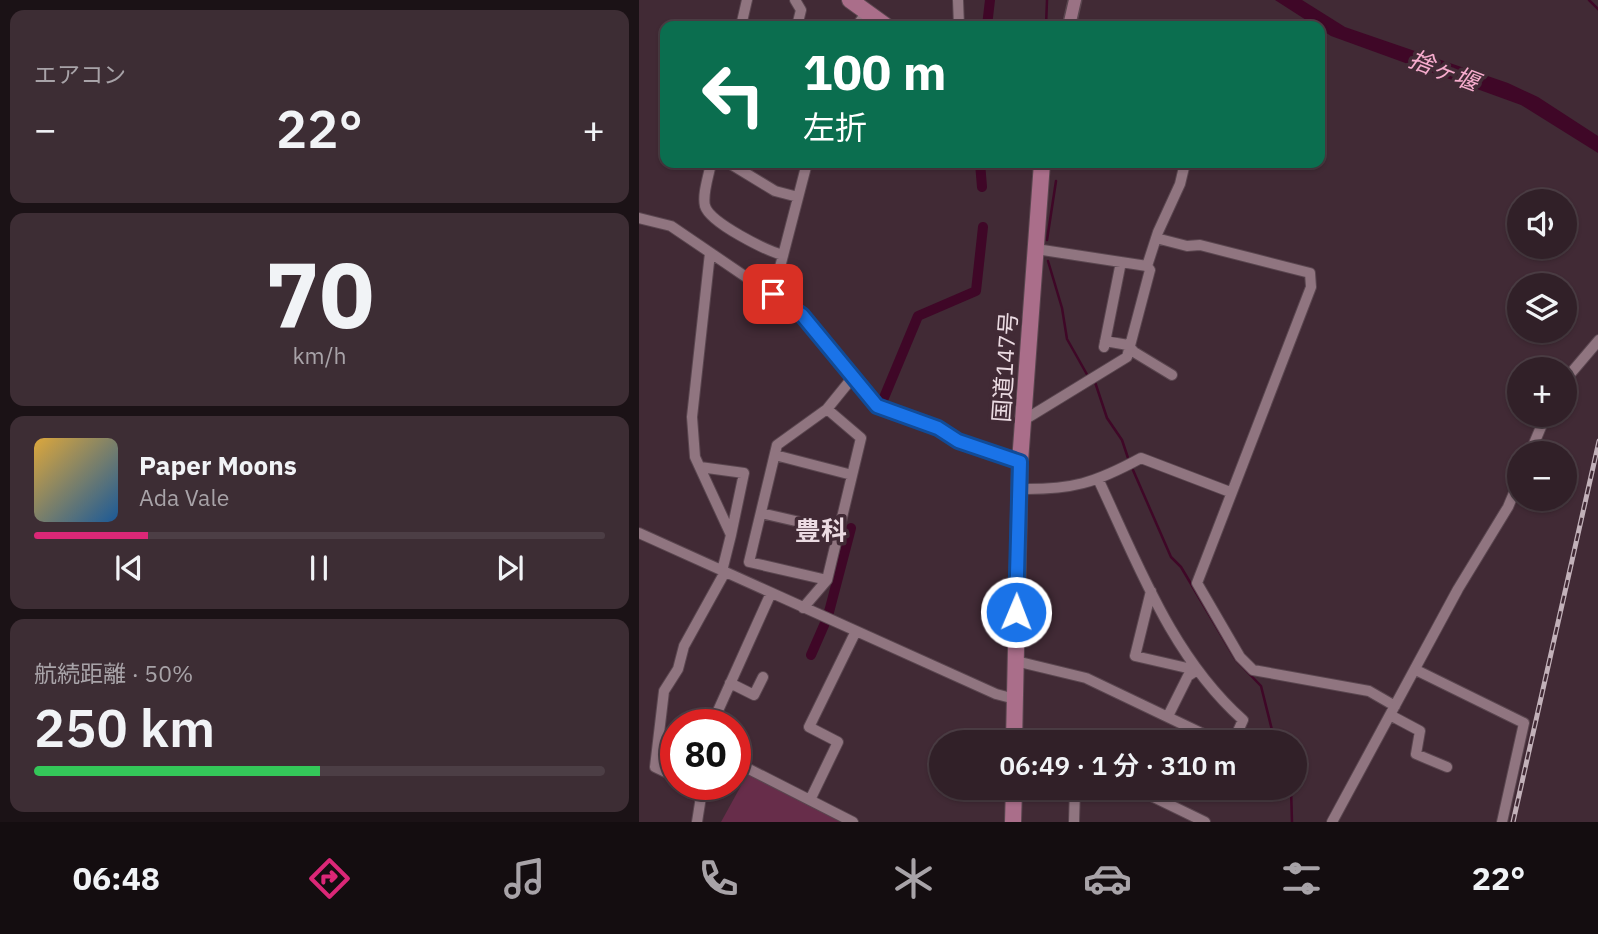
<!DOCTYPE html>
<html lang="ja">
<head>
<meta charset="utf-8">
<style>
  :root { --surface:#312028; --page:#3d2d34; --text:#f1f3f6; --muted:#a8a3a8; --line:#4c3e45; --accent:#db2777 }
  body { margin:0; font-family:"IBM Plex Sans","Noto Sans JP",sans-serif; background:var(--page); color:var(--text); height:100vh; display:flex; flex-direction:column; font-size:26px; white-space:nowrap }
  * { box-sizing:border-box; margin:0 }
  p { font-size:23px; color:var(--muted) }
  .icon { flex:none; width:38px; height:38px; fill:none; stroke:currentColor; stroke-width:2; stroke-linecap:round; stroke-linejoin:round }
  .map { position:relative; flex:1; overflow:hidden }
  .details { display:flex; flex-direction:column; gap:10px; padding:10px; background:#1b1216; width:639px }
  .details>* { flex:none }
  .banner { position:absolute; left:21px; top:21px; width:665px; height:147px; border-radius:14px; box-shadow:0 2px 5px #0004,0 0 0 2px var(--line); background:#0b6e4f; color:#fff; overflow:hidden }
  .controls { position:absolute; left:868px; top:189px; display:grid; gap:14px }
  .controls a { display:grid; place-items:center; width:70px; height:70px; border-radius:50%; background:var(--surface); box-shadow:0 2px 5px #0004,0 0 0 2px var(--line); font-size:35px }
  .speed { position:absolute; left:21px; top:709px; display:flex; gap:14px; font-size:35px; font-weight:700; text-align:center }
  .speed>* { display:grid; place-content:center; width:91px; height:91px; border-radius:50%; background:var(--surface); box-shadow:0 2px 5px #0004,0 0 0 2px var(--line); line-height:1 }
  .speed .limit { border:10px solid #d22; background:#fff; color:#111 }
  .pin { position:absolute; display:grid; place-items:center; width:60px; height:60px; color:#fff; margin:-30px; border-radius:14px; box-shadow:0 4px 10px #0006 }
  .me { position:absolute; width:77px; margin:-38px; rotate:1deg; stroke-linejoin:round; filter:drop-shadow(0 0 5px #0008) }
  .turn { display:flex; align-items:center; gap:24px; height:147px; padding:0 28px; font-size:32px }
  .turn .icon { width:91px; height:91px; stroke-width:2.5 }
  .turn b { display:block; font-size:49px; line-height:60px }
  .big { font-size:52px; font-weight:600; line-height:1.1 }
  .details .tile { flex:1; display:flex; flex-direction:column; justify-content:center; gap:10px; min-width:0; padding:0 24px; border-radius:14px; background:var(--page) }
  .details .dial { align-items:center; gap:0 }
  .dial b { font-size:91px; line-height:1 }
  .song { display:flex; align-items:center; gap:21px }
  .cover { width:84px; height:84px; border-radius:10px; background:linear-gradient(135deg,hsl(40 70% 55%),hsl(210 70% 35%)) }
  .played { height:7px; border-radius:4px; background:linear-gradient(90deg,var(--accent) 20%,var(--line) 20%) }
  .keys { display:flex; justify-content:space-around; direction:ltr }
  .heat { display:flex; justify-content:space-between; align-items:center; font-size:38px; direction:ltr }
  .charge { height:10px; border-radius:5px; background:linear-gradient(90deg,#34c759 50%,var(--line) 0) }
  .trip { position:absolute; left:290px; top:730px; width:378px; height:70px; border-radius:35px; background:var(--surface); box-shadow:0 2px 5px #0004,0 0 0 2px var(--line); font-weight:600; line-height:70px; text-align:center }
  .tabs { display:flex; height:112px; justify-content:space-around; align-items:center; background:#140d10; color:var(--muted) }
  .tabs .icon { width:49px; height:49px }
  .tabs .selected { color:var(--accent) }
  .tabs b { font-size:32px; color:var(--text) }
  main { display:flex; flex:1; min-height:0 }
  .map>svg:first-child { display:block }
</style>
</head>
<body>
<main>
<section class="details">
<div class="tile"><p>エアコン</p>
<div class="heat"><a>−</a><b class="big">22°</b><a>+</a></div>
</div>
<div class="tile dial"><b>70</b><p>km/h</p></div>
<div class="tile">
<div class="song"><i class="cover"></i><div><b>Paper Moons</b><p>Ada Vale</p></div></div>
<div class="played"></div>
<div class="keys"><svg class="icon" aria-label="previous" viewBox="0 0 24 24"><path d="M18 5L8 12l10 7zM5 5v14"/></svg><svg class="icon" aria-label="pause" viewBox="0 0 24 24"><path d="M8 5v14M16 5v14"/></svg><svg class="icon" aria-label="next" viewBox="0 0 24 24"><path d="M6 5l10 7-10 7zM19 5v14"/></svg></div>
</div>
<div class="tile"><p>航続距離 · 50%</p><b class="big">250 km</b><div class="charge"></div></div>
</section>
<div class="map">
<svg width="960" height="822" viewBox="0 0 960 822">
  <rect width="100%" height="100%" fill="#412a35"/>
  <path fill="#672d4a" d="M109 773 203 822H82Z"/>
  <path fill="#3f0727" d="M636 0H663L706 27 869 83 899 97 959 136V153L882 105 692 36Z"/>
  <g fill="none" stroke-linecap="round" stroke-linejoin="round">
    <path stroke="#3f0727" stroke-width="2.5" d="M950 0 960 10
      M407 26 408 0
      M408 240 417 181
      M409 261 423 308 428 339 450 378
      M456 382 468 418 483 440 489 458
      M494 470 532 557 542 567 597 660 622 686 636 742
      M652 788 653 822"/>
    <path stroke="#3f0727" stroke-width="10" d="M348 26 351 0
      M341 163 343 187
      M244 400 279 316 337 291 344 227
      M190 612 212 528
      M172 655 186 623"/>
    <g stroke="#5a464f" stroke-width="12">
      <path id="minor" d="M156 0 162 10 158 26
        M319 0 320 26
        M102 26 108 0
        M218 26 227 13
        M72 163C70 175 63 194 66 206 71 223 128 251 144 255
        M90 163 136 191 159 197
        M0 218 32 226 163 315 238 406 299 428 319 441 381 462
        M517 238 548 246 561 245 671 273 672 287 558 583 601 657 614 670 730 691 756 706
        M397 249 508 266 519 232 541 184 546 163
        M71 253 53 417 56 457 92 535 83 571
        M134 294 168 163
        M466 341 489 345 495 352 533 375
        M465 347 482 262
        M926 380 960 340
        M384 418 390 417 488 357 511 270 508 266
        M891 453 907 415
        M136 455 213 475
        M61 467 105 473 92 535
        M460 481C499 564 533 657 604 720L594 742
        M380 489C433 490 456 483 502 458L591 492
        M122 513 200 531
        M0 533 357 694 376 699
        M188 580 110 562 138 445 188 409
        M512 591 496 656 557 670
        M164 608 188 580 222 438 188 409 214 377
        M377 661 447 678 581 742
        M777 670 885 723 863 822
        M91 683 115 695 124 677
        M751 715 781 731 777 754 808 767
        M529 716 549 676 558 670
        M73 724 132 593
        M393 742H403
        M96 762 214 822
        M37 777 16 767 25 691 39 669 45 646 86 572
        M50 784 63 790
        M496 788 566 822
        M171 800 199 742 170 727 217 631
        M58 822 64 784
        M435 822 436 788
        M693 822 819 589 869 507 880 481"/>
    </g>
    <g stroke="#5a464f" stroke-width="15">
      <path id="secondary" d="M430 26 436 0"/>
    </g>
    <g stroke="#5a464f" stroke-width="18">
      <path id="trunk" d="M211 0 247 26
        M375 742 381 462 403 163
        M374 822 375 788"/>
    </g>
    <use href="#minor" stroke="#907580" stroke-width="10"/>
    <use href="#secondary" stroke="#9a7284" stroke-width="12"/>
    <use href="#trunk" stroke="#aa6e8a" stroke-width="16"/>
    <g stroke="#c2b1b9" stroke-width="5">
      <path id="rail" d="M874 822 960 441"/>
    </g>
    <use href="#rail" stroke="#412a35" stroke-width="2.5" stroke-dasharray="8" stroke-linecap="butt"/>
  </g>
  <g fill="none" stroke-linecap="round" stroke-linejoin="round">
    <g stroke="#114b97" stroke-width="18">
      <path id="route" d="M134 294 163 315 238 406 299 428 319 441 381 462 377 612"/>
    </g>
    <use href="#route" stroke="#1a73e8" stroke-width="12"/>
  </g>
  <g text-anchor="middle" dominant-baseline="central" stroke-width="7" stroke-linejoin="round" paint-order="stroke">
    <g font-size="23" fill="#ebdbe2" stroke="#412a35">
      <text transform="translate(365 367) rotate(-86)">国道147号</text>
    </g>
    <g font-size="24" font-style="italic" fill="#f6accd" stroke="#412a35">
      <text transform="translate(805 70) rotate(21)">捨ヶ堰</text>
    </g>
    <g font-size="26" font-weight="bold" fill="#ebdbe2" stroke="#412a35">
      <text x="182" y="530">豊科</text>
    </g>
  </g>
</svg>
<div class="controls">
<a><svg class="icon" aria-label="sound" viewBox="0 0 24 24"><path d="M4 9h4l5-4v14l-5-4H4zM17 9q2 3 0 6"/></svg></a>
<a><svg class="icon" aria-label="layers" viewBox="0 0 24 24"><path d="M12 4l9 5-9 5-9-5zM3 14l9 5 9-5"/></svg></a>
<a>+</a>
<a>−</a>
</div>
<div class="speed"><div class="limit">80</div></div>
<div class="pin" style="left:134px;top:294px;background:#d93025"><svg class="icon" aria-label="arrive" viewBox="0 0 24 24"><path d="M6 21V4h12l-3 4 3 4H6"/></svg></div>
<svg class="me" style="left:377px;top:612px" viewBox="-20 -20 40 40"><circle r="17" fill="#1a73e8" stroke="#fff" stroke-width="3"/><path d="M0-11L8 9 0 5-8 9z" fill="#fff"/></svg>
<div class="trip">06:49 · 1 分 · 310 m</div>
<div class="banner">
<div class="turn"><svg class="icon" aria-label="left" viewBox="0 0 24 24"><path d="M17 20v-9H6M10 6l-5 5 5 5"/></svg><div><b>100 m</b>左折</div></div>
</div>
</div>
</main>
<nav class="tabs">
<b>06:48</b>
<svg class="icon selected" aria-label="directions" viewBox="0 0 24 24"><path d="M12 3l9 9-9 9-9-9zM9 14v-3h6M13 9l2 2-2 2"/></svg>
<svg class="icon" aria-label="music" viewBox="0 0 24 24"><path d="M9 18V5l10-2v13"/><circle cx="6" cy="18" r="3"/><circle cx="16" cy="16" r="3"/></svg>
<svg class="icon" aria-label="phone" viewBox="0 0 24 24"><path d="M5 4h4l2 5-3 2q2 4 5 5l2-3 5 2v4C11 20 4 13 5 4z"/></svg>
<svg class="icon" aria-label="climate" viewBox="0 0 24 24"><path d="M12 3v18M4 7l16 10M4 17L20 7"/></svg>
<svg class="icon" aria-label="car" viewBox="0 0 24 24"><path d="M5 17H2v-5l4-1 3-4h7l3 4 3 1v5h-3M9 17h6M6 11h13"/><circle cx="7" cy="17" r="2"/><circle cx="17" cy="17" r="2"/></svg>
<svg class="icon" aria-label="filters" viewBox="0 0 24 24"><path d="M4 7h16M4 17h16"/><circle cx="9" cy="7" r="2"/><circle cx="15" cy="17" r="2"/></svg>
<b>22°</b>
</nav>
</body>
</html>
